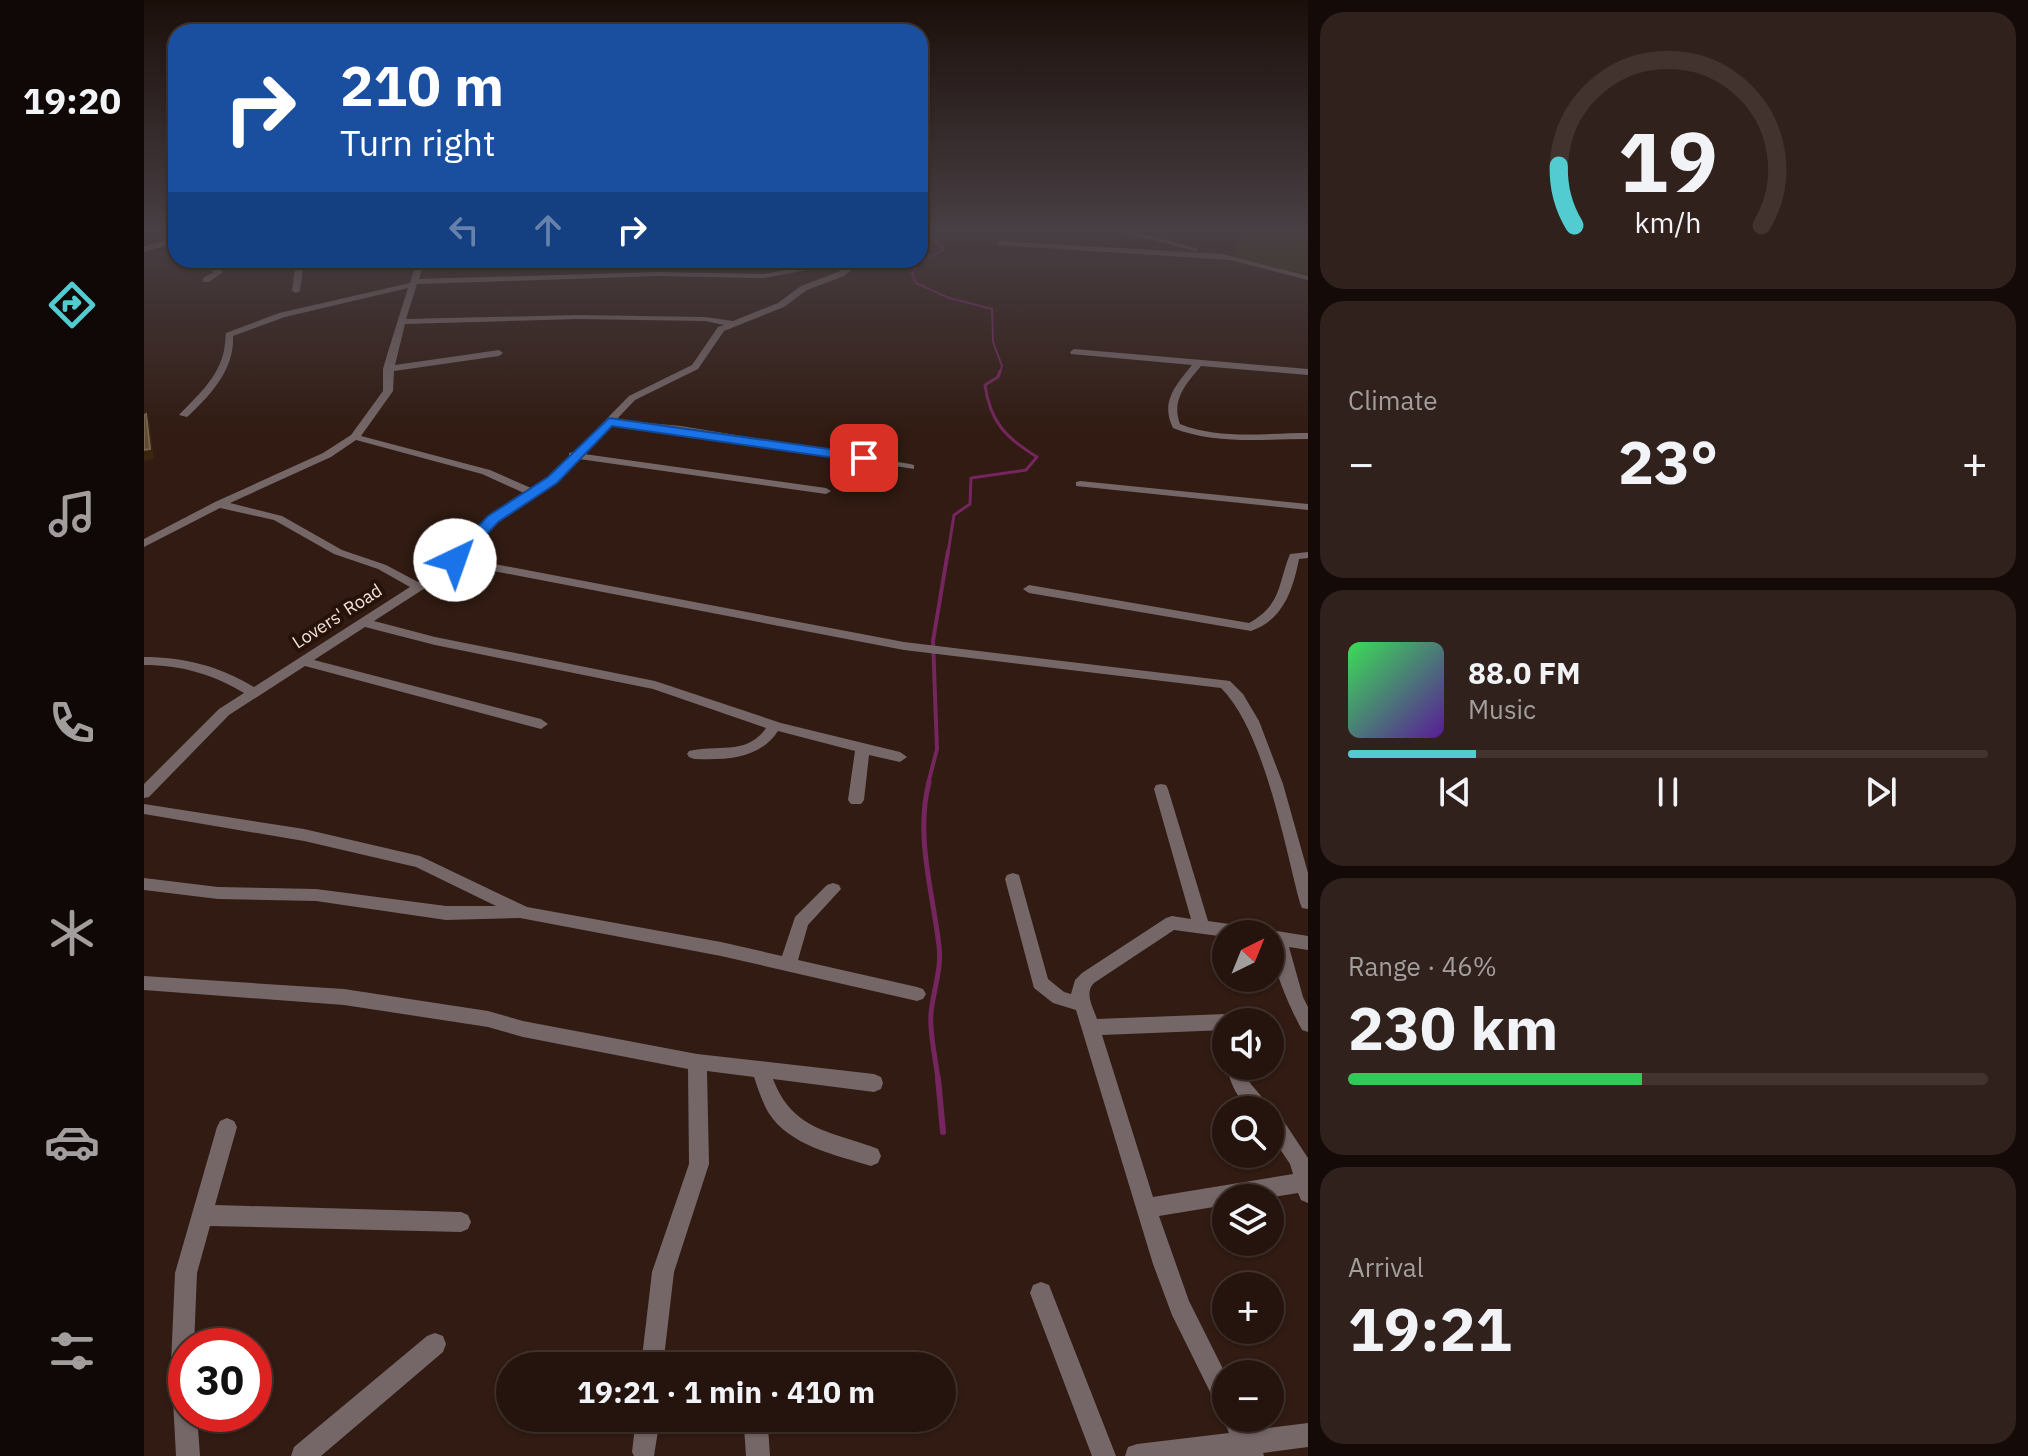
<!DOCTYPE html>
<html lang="en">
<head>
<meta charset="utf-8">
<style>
  :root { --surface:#25140e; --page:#31211c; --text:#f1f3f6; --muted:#a39e9e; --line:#42332e; --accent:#52ccd1 }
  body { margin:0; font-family:"IBM Plex Sans",sans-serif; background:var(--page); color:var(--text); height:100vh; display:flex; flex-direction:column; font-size:30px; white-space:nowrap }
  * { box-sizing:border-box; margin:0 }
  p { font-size:26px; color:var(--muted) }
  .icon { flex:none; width:44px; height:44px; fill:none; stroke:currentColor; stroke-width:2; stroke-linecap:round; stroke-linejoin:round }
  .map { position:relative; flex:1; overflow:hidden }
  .side { display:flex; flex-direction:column; gap:12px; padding:12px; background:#140b08; width:720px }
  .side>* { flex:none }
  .banner { position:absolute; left:24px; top:24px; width:760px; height:244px; border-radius:24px; box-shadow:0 2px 6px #0004,0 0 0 2px var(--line); background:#1a4fa0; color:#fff; overflow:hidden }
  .needle { width:52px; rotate:43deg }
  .tools { position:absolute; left:1068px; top:920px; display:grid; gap:16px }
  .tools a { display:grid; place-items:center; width:72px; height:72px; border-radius:50%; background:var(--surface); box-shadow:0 2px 6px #0004,0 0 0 2px var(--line); font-size:40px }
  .speed { position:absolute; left:24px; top:1328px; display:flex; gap:16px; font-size:40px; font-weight:700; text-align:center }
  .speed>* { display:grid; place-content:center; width:104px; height:104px; border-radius:50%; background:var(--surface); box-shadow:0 2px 6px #0004,0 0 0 2px var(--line); line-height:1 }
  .speed .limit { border:12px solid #d22; background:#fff; color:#111 }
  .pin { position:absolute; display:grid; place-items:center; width:68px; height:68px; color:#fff; margin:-34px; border-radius:16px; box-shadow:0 4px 12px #0006 }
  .me { position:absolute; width:88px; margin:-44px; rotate:42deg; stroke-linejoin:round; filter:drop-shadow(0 0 6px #0008) }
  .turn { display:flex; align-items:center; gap:28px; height:168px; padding:0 40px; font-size:36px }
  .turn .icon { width:104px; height:104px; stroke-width:2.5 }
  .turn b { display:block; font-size:56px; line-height:68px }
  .lanes { display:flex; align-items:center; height:76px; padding:0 40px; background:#0003; justify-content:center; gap:40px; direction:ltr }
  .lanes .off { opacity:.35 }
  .big { font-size:60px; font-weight:800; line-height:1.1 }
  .side .tile { flex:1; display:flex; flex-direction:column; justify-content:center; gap:12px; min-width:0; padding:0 28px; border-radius:24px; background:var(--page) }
  .side .dial { align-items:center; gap:0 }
  .dial svg { height:208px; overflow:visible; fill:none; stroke:var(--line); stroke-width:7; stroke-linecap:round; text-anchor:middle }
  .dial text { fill:var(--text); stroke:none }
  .song { display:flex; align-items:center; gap:24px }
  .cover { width:96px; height:96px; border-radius:12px; background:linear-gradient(135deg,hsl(130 70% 55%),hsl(270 70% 35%)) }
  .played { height:8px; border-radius:4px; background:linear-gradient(90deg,var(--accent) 20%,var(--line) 20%) }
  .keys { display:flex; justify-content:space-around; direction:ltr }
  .heat { display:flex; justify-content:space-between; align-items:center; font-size:44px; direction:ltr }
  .charge { height:12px; border-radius:6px; background:linear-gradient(90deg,#34c759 46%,var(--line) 0) }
  .trip { position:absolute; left:352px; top:1352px; width:460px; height:80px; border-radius:40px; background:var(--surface); box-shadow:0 2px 6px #0004,0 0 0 2px var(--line); font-weight:800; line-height:80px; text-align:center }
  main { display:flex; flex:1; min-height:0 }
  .menu { display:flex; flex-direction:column; width:144px; justify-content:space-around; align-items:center; background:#0f0806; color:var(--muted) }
  .menu .icon { width:56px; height:56px }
  .menu .current { color:var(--accent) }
  .menu b { font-size:36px; color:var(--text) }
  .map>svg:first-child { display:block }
</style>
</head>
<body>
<main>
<nav class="menu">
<b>19:20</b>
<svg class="icon current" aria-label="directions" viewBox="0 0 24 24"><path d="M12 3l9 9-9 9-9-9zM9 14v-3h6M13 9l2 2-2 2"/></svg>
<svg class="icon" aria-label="music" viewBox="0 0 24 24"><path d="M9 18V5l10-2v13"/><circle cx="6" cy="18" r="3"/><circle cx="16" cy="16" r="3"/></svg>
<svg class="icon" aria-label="phone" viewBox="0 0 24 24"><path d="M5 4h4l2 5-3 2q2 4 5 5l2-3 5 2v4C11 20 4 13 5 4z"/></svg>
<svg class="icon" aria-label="climate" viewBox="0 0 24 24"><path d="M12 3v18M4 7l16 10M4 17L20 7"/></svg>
<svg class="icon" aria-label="car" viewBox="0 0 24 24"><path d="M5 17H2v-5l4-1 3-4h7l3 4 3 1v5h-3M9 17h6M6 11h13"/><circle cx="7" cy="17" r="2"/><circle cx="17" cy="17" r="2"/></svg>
<svg class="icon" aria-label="filters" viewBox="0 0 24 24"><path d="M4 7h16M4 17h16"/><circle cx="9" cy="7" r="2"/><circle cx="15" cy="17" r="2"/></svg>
</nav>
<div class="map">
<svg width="1164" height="1456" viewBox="0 0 1164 1456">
  <rect width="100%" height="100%" fill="#311b12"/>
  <path fill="#353205" d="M1097 230H1164V275L1095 258 1091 252Z"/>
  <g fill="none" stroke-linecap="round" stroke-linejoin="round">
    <path stroke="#75265e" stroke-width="2" d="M780 230 800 249 773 265 768 274 772 283 805 298 848 309 849 342 858 366 856 373"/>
    <path stroke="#75265e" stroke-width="3" d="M804 553 810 515 826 504 827 478 882 470 893 457C862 438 846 422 841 385L854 377 856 371"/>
    <path stroke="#75265e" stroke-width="4" d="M784 784 793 749 789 641 804 551"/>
    <path stroke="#75265e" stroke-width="5" d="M785 782C771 836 789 893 795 946 798 969 789 991 787 1013 785 1033 792 1059 794 1080"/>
    <path stroke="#75265e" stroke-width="6" d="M794 1078 799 1132"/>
    <path fill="#756768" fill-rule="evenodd" d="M17 230 32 232V236L18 232Z
      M970 230H983L1055 249 1051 251Z
      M857 241 1079 254 1164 276V280L1086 260 854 245V241Z
      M53 260H62L79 272 65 282H59V278L70 272Z
      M152 260H160L156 291 152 293 148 291Z
      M273 260H281L275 279 513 272 620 274 685 262 721 260 700 276 663 290 640 307 580 331 554 369 491 400 472 420 537 426 766 464 770 465V469L537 432 467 425 440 454 682 488 687 491 682 494 435 459 418 477 353 521 319 558 760 642 1086 681 1099 694 1115 721 1139 784 1164 873V909L1158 908 1156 903C1140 843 1120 731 1077 688L760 650 313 564 306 572 230 621 291 637 511 681 637 723 756 752 763 757 756 762 725 755 720 800 717 804H707L704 800 711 751 634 731C615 760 581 760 550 759L545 757 543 754 545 751C573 744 603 756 622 728L509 689 291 645 221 627 170 660 397 719 404 724 397 729 161 666 85 715 5 797 0 798V784L75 709 100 693C68 674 37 665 0 665V657C40 657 75 666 110 687L266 587 234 569 190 554 130 520 76 508 0 547V539L71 502 179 453 207 435 239 391V369L243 355 264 288 141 317 89 336C91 369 66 396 43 417L35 415C51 398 70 382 78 358 81 350 81 341 82 333L135 313 266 283ZM685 266H703L694 272 657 286 634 303 589 321 561 317 434 315 262 319 273 284 513 276 620 278ZM434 319 561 321 580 325 574 327 548 365 485 396 430 452 425 453V457L410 473 387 488 346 470 217 436 249 391 250 371 355 356 359 353 355 350 251 365 261 324ZM212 440 338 474 380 493 345 517 298 566 274 582 242 565 198 550 138 516 86 503 187 457Z
      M930 349 1164 369V375L1057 366C1042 384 1027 400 1036 424 1076 440 1122 433 1164 433V439C1119 439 1072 445 1029 428 1016 402 1032 385 1048 365L927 354 926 352Z
      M936 481 1164 504V510L932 486V482Z
      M1164 552V558L1155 559C1149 590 1139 620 1107 631L885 593 879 589 885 585 1105 623C1138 605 1134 583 1146 554Z
      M1017 784 1022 785 1024 789 1064 921 1107 927 1113 929 1115 934H1082V937L1030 930 950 983C940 993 949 1007 953 1019L1082 1014 1088 1016 1091 1022H1082V1030L958 1035 1009 1197 1149 1174 1146 1164 1126 1134V1110H1106C1091 1094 1088 1086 1082 1066V1065L1100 1066 1106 1083 1128 1109 1133 1111 1164 1158V1203L1157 1200 1154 1193 1123 1198H1082V1205L1015 1216 1045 1301 1082 1375V1418H1103L1109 1430 1164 1423V1447L1119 1453 1120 1456H981L984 1447 993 1444 1085 1433 1079 1418 1082 1412 1074 1408 1028 1315 1009 1264 932 1010 909 1003 890 988 861 879 863 875 869 873 875 875 904 979 920 992 927 994 931 980 938 973 1022 918 1028 916 1047 919 1010 789 1012 785Z
      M0 804 160 829 276 856 383 907 577 942 638 956 651 917 683 885 689 883 695 885 697 889 664 925 654 960 773 987 779 989 782 994 779 999 773 1001 577 956 376 918 302 920 172 901 74 899 0 890V878L74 887 172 889 302 906H352L272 867 160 841 0 814Z
      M1126 930 1164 936V950L1145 947 1159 997 1164 1007V1032L1158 1030C1144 1004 1126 963 1126 934H1119Z
      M0 976 200 989 344 1011 379 1021 553 1054 730 1074 737 1077 739 1083 737 1089 730 1092 629 1079C649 1132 689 1131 734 1149L737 1156 734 1163 727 1166C692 1155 645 1146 624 1112 618 1101 614 1089 610 1077L563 1071 565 1164 530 1272 519 1366H497L508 1272 545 1164 544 1069 379 1037 344 1027 200 1005 0 990Z
      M83 1118 90 1121 93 1127 71 1205 317 1212 324 1215 327 1222 324 1229 317 1232 66 1226 53 1273 50 1346H42V1414H53L56 1456H32L27 1364 31 1273 73 1127 76 1121Z
      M897 1282 905 1285 972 1456H948L886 1293 889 1285Z
      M291 1333 299 1336 302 1344 299 1352 177 1456H147L150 1447 283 1336Z
      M492 1418H516L510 1456H490L488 1452Z
      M604 1419H620L624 1427 626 1456H602L600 1427Z"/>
    <path fill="#756768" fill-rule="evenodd" d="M29 238H32V243L0 252V246Z"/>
  </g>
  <path fill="#3b2611" d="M2 414 6 424 10 459 0 461Z"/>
  <path fill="#5f4c32" stroke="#76634d" stroke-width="2" d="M2 414 6 449 0 450V415Z"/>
  <linearGradient id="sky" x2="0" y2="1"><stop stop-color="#1b0f0a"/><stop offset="0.53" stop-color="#483f44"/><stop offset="1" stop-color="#483f44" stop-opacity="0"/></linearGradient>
  <rect width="1164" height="434" fill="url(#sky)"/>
  <path fill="#1a73e8" stroke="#114b97" stroke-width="2" d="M465 418 720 454 727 458 720 462 468 426 413 483 354 522 316 563H305V557L344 516 404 477Z"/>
  <g text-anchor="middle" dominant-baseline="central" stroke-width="8" stroke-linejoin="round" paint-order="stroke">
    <g font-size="18" fill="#f1e1da" stroke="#271209">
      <text transform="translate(193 616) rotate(-33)">Lovers' Road</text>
    </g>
  </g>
</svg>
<div class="tools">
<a><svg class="needle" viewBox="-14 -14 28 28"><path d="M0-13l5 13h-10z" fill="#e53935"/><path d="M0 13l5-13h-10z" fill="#a39e9e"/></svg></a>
<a><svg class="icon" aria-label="sound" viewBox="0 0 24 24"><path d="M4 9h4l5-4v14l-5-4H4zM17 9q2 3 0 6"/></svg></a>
<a><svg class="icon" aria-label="search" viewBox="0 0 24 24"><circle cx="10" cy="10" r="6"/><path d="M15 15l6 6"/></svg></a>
<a><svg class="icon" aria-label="layers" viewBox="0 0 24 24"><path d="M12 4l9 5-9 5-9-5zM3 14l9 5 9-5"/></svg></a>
<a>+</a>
<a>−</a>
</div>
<div class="speed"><div class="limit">30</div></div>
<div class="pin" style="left:720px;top:458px;background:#d93025"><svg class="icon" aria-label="arrive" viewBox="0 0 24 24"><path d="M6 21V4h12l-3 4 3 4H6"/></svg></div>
<svg class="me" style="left:311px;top:560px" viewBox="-20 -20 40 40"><circle r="19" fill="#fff"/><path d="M0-13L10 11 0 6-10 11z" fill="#1a73e8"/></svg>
<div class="trip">19:21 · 1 min · 410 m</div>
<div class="banner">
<div class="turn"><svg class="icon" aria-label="right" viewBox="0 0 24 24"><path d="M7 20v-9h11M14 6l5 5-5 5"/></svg><div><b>210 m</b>Turn right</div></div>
<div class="lanes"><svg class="icon off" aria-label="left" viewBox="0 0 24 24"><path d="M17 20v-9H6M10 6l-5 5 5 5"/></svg><svg class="icon off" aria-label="ahead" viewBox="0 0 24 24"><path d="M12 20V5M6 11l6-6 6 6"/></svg><svg class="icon" aria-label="right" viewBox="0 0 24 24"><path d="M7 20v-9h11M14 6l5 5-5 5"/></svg></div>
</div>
</div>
<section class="side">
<div class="tile dial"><svg viewBox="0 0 100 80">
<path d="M14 69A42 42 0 1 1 86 69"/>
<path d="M14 69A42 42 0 0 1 8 46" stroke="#52ccd1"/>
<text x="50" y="56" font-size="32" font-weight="700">19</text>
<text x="50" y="72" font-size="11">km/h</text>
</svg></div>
<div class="tile"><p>Climate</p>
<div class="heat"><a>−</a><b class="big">23°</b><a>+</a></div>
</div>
<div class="tile">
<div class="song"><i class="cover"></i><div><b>88.0 FM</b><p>Music</p></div></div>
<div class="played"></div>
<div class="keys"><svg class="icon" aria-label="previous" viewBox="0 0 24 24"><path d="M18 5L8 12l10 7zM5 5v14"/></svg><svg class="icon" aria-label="pause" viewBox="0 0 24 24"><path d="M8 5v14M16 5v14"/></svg><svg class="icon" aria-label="next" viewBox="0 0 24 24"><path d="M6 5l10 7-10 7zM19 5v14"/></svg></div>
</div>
<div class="tile"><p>Range · 46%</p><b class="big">230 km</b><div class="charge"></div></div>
<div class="tile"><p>Arrival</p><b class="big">19:21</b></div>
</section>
</main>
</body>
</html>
